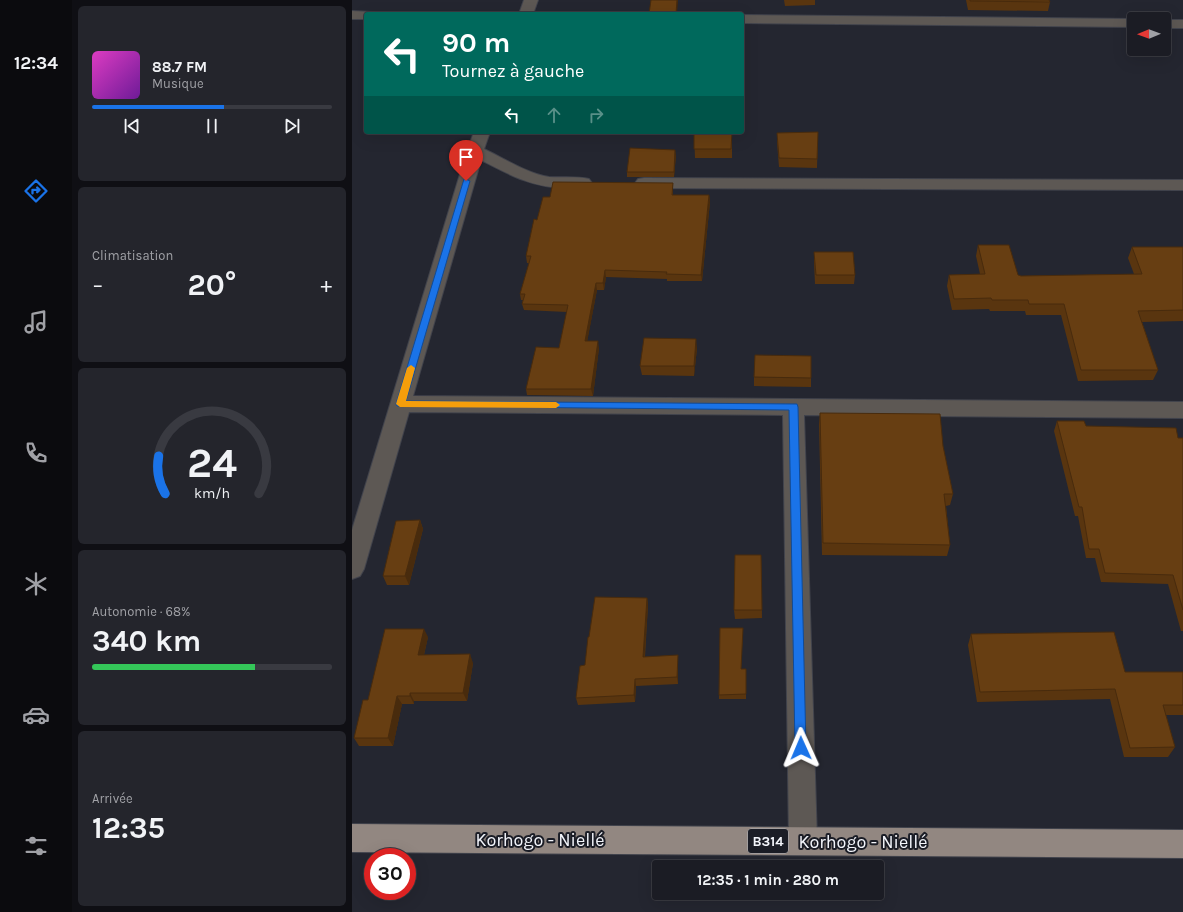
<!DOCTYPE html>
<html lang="fr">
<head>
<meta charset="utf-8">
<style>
  :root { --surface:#1b1c24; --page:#24252c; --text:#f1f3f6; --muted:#a0a1a6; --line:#393a41; --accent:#1a73e8 }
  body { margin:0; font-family:Karla,sans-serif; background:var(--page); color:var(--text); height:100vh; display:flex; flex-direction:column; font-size:15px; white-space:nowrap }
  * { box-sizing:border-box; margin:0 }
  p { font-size:13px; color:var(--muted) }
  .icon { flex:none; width:22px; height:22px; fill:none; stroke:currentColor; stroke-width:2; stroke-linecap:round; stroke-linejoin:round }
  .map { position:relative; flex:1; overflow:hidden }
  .panel { display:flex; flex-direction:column; gap:6px; padding:6px; background:#0f0f14; width:280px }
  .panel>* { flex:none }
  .hud { position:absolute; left:12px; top:12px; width:380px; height:122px; border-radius:4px; box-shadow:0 4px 16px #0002,0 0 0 1px var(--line); background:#00695c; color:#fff; overflow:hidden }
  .needle { width:26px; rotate:269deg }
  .tools { position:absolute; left:775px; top:12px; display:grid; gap:8px }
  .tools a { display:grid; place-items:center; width:44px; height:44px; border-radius:4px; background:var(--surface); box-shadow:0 4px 16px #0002,0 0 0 1px var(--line); font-size:20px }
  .speed { position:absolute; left:12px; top:848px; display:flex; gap:8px; font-size:20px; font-weight:700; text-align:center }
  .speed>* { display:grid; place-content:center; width:52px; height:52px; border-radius:50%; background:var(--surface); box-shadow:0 4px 16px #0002,0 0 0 1px var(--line); line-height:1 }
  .speed .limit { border:6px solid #d22; background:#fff; color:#111 }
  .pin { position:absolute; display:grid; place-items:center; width:34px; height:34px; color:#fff; margin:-41px -17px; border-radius:50% 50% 50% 0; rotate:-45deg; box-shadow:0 0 4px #0007 }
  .pin .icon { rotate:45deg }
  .me { position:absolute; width:44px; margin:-22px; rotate:359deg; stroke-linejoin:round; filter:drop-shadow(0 0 3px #0008) }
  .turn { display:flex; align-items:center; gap:14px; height:84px; padding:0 12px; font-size:18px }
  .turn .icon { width:52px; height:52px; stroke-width:2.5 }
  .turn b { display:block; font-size:28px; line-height:34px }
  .lanes { display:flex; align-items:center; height:38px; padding:0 12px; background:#0003; justify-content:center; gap:20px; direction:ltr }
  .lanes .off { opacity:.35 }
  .big { font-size:30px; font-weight:700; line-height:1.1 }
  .panel .card { flex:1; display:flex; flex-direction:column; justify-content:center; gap:6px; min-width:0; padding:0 14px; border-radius:6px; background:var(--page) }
  .panel .dial { align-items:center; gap:0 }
  .dial svg { height:104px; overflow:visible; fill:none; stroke:var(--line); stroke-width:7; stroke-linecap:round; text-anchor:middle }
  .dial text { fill:var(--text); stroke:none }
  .song { display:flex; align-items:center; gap:12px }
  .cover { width:48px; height:48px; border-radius:6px; background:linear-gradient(135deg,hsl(310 70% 55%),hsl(280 70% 35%)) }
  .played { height:4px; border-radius:2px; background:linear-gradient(90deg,var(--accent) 55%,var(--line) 55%) }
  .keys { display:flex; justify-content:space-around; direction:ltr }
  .heat { display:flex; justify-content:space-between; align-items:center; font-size:22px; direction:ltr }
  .charge { height:6px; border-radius:3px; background:linear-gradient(90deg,#34c759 68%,var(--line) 0) }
  .trip { position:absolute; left:300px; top:860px; width:232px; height:40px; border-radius:4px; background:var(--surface); box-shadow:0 4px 16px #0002,0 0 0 1px var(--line); font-weight:700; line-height:40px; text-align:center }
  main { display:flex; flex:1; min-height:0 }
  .dock { display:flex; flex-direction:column; width:72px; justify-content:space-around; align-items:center; background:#0b0b0e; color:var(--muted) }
  .dock .icon { width:28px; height:28px }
  .dock .current { color:var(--accent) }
  .dock b { font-size:18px; color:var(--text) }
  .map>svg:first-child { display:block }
</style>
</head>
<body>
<main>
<nav class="dock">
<b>12:34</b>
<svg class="icon current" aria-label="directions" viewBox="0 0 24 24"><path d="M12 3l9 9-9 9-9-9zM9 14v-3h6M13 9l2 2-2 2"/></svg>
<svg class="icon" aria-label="music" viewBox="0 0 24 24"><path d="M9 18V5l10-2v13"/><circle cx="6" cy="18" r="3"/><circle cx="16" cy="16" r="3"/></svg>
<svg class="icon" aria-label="phone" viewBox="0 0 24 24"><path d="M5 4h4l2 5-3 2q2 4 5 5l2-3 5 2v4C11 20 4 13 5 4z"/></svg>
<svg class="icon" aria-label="climate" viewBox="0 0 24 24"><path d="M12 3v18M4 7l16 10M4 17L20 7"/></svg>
<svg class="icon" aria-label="car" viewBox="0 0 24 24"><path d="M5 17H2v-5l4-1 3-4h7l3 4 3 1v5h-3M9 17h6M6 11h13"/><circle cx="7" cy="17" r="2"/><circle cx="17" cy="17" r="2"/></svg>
<svg class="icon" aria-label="filters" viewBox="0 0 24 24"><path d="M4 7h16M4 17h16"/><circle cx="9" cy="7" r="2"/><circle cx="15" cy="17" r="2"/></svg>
</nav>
<section class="panel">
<div class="card">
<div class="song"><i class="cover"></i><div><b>88.7 FM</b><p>Musique</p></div></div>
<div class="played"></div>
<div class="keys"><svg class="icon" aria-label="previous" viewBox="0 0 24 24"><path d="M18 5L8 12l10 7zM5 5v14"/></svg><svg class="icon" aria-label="pause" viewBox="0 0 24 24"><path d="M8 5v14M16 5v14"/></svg><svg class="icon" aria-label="next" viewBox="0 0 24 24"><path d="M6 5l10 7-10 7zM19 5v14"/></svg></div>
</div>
<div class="card"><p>Climatisation</p>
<div class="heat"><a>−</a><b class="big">20°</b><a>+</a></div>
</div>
<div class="card dial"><svg viewBox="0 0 100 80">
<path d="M14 69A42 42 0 1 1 86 69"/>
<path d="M14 69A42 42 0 0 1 9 40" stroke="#1a73e8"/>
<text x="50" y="56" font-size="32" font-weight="700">24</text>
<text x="50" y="72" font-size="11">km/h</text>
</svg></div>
<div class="card"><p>Autonomie · 68%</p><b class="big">340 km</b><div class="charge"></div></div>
<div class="card"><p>Arrivée</p><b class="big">12:35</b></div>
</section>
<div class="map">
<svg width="831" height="912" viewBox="0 0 831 912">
  <rect width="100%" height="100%" fill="#242630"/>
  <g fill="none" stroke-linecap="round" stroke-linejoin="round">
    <g stroke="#41434c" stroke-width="2">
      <path id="minor" d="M172 0H186L181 14H167Z
        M0 11 19 12 21 14H14V19H0Z
        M390 15 782 19H784H782V27L390 23Z
        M812 20H831V28H812Z
        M122 132H138L132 149C151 158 176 174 197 177 211 178 224 176 237 179L240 183 237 187C229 189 221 188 213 188 179 187 158 175 129 160L61 396 831 402V418L452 415 465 841 461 851 451 855 441 851 437 841 431 415 57 412 12 569 8 576 0 579V530L115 151Z
        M292 178 831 180V190L292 188 286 187 283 183 286 179Z"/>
    </g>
    <g stroke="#41434c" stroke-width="2">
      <path id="primary" d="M0 824 831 830V858L0 852Z"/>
    </g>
    <use href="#minor" fill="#5d5854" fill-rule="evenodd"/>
    <use href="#primary" fill="#928781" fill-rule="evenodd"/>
  </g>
  <path fill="#59350f" d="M432 0H463V5L433 6Z
    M614 0H697L698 2 696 11 616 10Z
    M342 132H380V158H343Z
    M466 132 465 168 427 167 425 142V133Z
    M324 155 322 177H275V172Z
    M321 183V195H357L358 202 350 281H315V279L254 277 252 290H245L235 341 247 348 241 396 175 395 174 389 207 348 215 312 172 310 170 304 171 300H169L168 294 177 263H175L174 256 185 220 198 197Z
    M626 245 666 275 669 276 782 274 776 258 780 247H831V321L790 322 806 370 801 380 726 381 709 315H674L673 311H638L637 309 600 310 595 286 597 275 628 274 624 256Z
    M462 252 503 275 502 284H463L462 262Z
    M345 348 342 376 290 375 288 366Z
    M402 377 459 378V387L402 386Z
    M468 413 591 446 601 494 598 505 594 506 598 545 595 556 470 555 467 424Z
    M705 421 734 426 826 438H831V631H829L816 584 749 582 743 558H734L726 516H723L702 431Z
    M68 520 71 529 57 585H35L31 576Z
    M409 555 410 618 383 619 382 610Z
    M295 598 296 605 293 657 326 662V684L284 686 283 702 226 705 224 698 233 665 237 637Z
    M391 628 389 669H394V699H367V695Z
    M619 634 773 672H831V715H814L823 747 816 757H772L758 699 625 702 616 645Z
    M76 637 72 655 121 663 115 701H62V704H50L41 746H7L2 738 16 700Z"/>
  <path fill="#482b0d" d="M325 0H326L325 14H324Z
    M323 150 324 155 322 177V172Z
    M357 195 358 202 350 281 349 275Z
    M253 270 254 277 252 290 251 283Z
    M244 283 245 290 234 348 233 341Z
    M344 339 345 348 342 376V366Z
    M246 341 247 348 241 396 239 389Z
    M68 520 71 529 57 585 53 576Z
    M295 598 296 605 292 664 291 657Z
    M72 629 76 637 70 663 66 655Z
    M118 654 121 663 115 701 111 693Z
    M326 655V684L325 677Z
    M283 679 284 686 283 702 282 695Z
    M58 693 62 701V704L58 696Z
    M45 696 50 704 41 746 36 738Z"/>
  <path fill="#673e12" stroke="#482b0d" d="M299 0H325L324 14H297Z
    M618 0H697L698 2 618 1Z
    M342 132H380L379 149H342Z
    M466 132 465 159 427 158 425 133Z
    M278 148 323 150 322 172H275Z
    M201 182 321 183 320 195H357L349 275 314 274 315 272 253 270 251 283H244L233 341H246L239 389H174L184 347 207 348 216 305 170 304 173 294H168L179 256H174L182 219 185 220 191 197H198Z
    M626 245H657L666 275 669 276 790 274 780 247H831V310L786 311 806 370H729L712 304H677L676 300H640L639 298 602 299 597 275 633 274Z
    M462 252H501L503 275H464Z
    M292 338 344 339 342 366H288Z
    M403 355 459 356V378L402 377Z
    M468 413 588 414 591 446 601 494H592L598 545 471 543Z
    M705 421H732L734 426 824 428 826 438H831V610L821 575 753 573 747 549H737L730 507H727Z
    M68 520 53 576H31L44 521Z
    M383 555H409L410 610H382Z
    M243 597 295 598 291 657 326 655 325 677 283 679 282 695 224 698 228 666 233 665 236 637H237Z
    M368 628H391L389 669H394V694L367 695Z
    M33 629H72L66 655 118 654 111 693H58V696H45L36 738H2L11 700H16Z
    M762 632 773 672H831V705H811L823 747 778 748 763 689 628 692 619 634Z"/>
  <path fill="#1a73e8" stroke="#114b97" d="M112 179H114L118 181 54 401 445 404 446 407 454 748 453 752 449 754 445 752 443 748 437 410 45 406 44 404Z"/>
  <path fill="#f59e0b" d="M59 365 63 368 54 401 204 402 208 405 204 408 48 407 44 404 55 368Z"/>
  <g text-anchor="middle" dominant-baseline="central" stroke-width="4" stroke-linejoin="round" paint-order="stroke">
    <rect fill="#1b1d26" stroke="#b2b4bb" stroke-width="1" x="396" y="829" width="40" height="24" rx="3"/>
    <g font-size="14" font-weight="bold" fill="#f3f5fb">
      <text x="416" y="841">B314</text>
    </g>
    <g font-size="18" fill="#f3f5fb" stroke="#1b1d26">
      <text x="188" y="840">Korhogo - Niellé</text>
      <text x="511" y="842">Korhogo - Niellé</text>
    </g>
  </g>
</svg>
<div class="tools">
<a><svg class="needle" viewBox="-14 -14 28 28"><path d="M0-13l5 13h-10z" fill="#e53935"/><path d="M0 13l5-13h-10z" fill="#a0a1a6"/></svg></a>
</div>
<div class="speed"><div class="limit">30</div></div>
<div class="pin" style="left:114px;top:181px;background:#d93025"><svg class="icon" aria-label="arrive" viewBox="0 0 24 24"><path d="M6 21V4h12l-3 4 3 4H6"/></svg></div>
<svg class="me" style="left:449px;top:748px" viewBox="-20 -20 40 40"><path d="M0-17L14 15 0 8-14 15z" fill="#1a73e8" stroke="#fff" stroke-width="4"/></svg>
<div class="trip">12:35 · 1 min · 280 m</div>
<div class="hud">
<div class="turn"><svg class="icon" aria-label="left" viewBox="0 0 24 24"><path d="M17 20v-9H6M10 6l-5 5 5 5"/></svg><div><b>90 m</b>Tournez à gauche</div></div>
<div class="lanes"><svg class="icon" aria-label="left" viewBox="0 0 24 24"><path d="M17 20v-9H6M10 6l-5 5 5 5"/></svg><svg class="icon off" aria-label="ahead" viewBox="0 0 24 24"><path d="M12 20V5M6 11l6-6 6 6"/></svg><svg class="icon off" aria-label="right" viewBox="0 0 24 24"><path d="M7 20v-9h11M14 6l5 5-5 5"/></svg></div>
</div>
</div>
</main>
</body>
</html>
